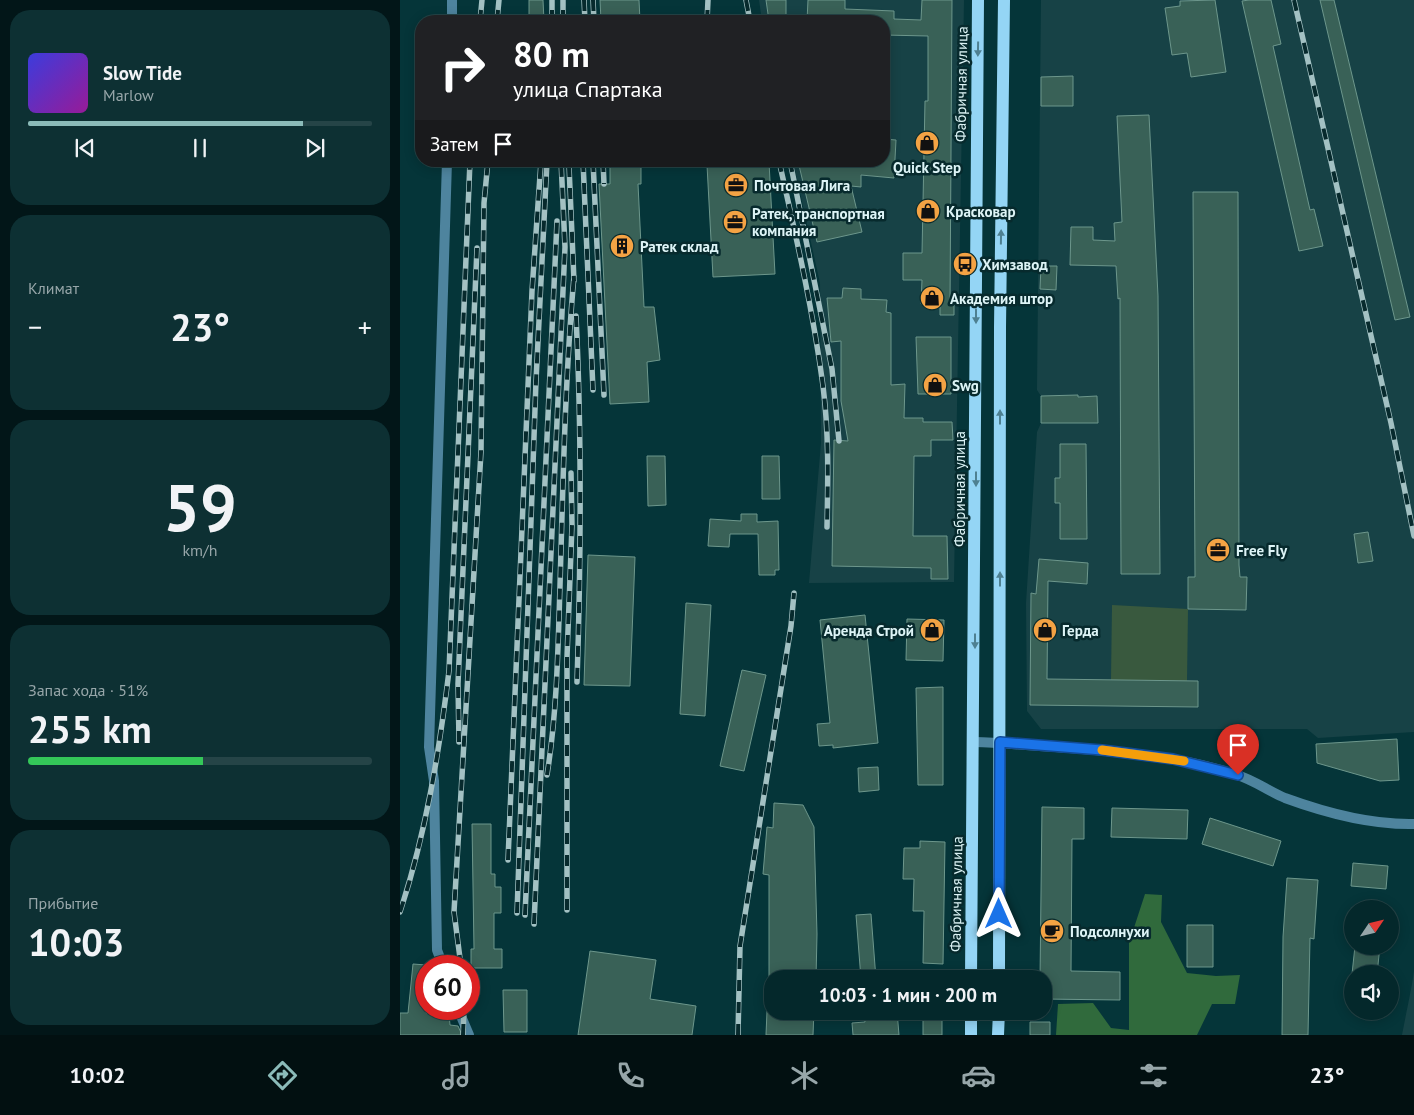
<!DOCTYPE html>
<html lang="ru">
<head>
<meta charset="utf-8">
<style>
  :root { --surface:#04282b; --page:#0d3033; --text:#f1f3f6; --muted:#97a6a9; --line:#254447; --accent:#8bbbb9 }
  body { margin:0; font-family:"PT Sans",sans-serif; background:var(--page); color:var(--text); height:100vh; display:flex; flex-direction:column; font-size:19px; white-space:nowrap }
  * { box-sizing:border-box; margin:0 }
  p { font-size:16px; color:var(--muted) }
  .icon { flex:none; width:28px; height:28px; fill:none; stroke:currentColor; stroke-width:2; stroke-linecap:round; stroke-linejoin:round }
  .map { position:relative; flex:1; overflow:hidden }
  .panel { display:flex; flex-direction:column; gap:10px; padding:10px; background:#021618; width:400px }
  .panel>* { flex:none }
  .hud { position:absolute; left:15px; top:15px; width:475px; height:152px; border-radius:20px; box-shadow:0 2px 12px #0003,0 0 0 1px var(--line); background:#202124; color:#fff; overflow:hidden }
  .needle { width:32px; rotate:55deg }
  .tools { position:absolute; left:944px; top:900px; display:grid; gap:10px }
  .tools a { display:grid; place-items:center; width:55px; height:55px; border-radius:50%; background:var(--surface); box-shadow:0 2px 12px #0003,0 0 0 1px var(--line); font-size:25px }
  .speed { position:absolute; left:15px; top:955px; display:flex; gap:10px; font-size:25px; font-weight:700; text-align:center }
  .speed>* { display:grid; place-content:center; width:65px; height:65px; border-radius:50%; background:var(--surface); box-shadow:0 2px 12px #0003,0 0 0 1px var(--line); line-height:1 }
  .speed .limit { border:8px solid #d22; background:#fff; color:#111 }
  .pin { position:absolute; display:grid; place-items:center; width:42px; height:42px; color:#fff; margin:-51px -21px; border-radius:50% 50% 50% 0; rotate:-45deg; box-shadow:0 0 5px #0007 }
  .pin .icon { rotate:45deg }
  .me { position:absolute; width:55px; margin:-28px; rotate:0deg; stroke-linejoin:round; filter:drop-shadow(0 0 4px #0008) }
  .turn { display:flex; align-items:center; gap:18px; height:105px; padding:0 15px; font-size:22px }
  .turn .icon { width:65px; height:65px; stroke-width:2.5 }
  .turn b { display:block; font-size:35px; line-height:42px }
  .then { display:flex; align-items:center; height:48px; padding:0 15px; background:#0003; gap:10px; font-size:19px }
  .big { font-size:38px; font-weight:600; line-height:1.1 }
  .panel .widget { flex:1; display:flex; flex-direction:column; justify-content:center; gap:8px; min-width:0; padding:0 18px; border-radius:20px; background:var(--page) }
  .panel .dial { align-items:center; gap:0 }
  .dial b { font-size:65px; line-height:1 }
  .song { display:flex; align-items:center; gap:15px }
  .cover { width:60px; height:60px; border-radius:8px; background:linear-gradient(135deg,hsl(240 70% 55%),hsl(300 70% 35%)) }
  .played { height:5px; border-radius:2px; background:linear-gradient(90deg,var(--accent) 80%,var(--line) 80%) }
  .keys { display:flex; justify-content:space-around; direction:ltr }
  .heat { display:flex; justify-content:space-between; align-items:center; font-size:28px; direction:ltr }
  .charge { height:8px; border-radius:4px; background:linear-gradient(90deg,#34c759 51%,var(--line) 0) }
  .trip { position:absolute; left:364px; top:970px; width:288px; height:50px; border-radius:20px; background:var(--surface); box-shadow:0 2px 12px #0003,0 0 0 1px var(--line); font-weight:600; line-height:50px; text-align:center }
  .dock { display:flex; height:80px; justify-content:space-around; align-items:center; background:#021011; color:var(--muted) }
  .dock .icon { width:35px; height:35px }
  .dock .current { color:var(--accent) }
  .dock b { font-size:22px; color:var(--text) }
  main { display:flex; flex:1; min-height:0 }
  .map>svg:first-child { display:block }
</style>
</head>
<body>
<main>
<section class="panel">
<div class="widget">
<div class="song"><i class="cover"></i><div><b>Slow Tide</b><p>Marlow</p></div></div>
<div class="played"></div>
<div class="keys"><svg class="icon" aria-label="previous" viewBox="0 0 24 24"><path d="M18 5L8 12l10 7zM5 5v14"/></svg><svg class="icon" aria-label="pause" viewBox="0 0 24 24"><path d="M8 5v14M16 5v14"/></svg><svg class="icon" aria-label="next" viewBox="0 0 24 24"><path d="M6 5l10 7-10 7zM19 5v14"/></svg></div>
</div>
<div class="widget"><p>Климат</p>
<div class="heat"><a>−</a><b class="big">23°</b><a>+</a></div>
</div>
<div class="widget dial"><b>59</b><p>km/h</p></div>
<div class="widget"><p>Запас хода · 51%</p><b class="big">255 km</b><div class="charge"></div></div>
<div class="widget"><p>Прибытие</p><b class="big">10:03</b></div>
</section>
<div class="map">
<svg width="1014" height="1035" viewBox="0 0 1014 1035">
  <rect width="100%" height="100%" fill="#053539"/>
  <path fill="#174246" d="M359 0H564L554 582 409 583 421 443 420 283 393 161H484V21H362Z
    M641 0H1014V732L918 738 907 729H641L627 711 626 603 637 432 641 423V396L637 390Z
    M1014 971V1035H1002L1012 984Z"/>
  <path fill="#39593e" d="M712 605 788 609 787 681 711 680Z"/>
  <path fill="#306a3c" d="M745 894 762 895 761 922 787 973 816 976 840 975 835 1004H812L797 1035H656L658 1004 693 1003 711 1028 729 1030V943Z"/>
  <path fill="#396157" stroke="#6d978c" d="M129 0H143L144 21H129Z
    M200 0H239L240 21H201Z
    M366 0H386V21H369Z
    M408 0H445V9L494 11V19L521 20 522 0H552L550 305H554V315H540V305L521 304 522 280H503V253H522L525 101H528V36L484 35V21H407Z
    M815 0 826 72 791 77 787 53 772 55 765 8 780 6V1Z
    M849 0H871L881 44 873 46 910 210 914 209 923 246 899 251 842 1Z
    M920 0H934L1010 317 995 320Z
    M673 76V106H641V77Z
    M749 115 758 296 760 574H721L720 298 718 299 716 266 670 265 671 227H693V240L715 241 714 223 722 222 717 116Z
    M484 139 496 140 494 178 461 175V187L451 186 462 232 417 242 398 161H484Z
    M210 161H241V184H238L244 307H254L260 360 247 362 249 402 210 404 199 184H210Z
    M369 162 375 274 313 277 307 165Z
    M793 192H838L839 565 840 577H847L846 610 788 609V577H795Z
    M641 266H657L656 290 640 289Z
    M443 288 461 289V299L487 300 486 312 491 313V385L505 384 504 418H523V422H552L553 440H531V456H514L513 536H547L548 579H531V568L432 566 434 440 448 441 441 401V341L431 342 427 298H442Z
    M516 337H551V394H518Z
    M678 395V397L697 396 698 423H641V396Z
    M660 444H686L687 539H660V503H655V478H660Z
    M247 456H265L266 505 248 506Z
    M362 456H379L380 499H362Z
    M341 514H357V522L378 521 379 570H375V575H359L358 534H330L329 547 308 546 310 519 341 521Z
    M968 532 973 561 958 563 954 534Z
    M188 555 235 557 230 686 184 685Z
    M639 559 688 563 687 584 648 581 647 679 798 681V707L630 705 631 593 636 594Z
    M286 603 311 605 305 716 280 714Z
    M465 615 478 743 433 748V745L419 746 417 724 430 723 420 620Z
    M507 619 544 620 543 661 506 660Z
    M342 670 366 675 344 771 320 766Z
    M543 687V785H518L516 688Z
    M997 739 999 780 980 781 917 763 916 744Z
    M478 767 479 790 459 792 458 768Z
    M374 803 403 805 414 827 417 934 416 979H369V875L363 874 367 827 373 828Z
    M642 807 684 808V839H672L671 971 720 972V1000L642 999V979H640Z
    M712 808 788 810 787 839 711 837Z
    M810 818 881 841 873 866 802 844Z
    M72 824H91V874H95V887H101V913H94V949H102V968H71V949H74Z
    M520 841 545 842 543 964 523 963 524 911H513L514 879H503L504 848H520Z
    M953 863 988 866 986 889 951 886Z
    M887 878 918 880 914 939 910 938 908 1035H882L883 937Z
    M471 914 476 979H461L456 915Z
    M787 925H813V967H787Z
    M955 946H980L977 974H952Z
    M190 951 256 960 250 999 296 1006 292 1035H178Z
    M13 964 26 965V1013L49 1014 50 1025 58 1026 62 1035H0V1013H8Z
    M103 990H127V1032H104Z
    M367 1011H414L413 1035H366Z
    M464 1011H497L499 1035H453L452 1023 465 1022Z
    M523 1011H542V1035H523Z
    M630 1022H650V1035H630Z"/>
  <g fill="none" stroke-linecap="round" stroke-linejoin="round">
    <path stroke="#4e849e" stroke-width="10" d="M52 21V0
      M574 742C606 743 637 746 669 748 725 752 783 757 837 775 854 780 868 791 885 798 926 813 970 825 1014 824
      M43 966 37 950 34 781 29 747 47 161
      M58 1009 69 1035"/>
    <path stroke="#94d5f5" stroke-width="12" d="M571 979 578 0
      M599 979 600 327 604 0
      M571 1035V1011
      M598 1035 599 1011"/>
    <g stroke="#a3c1c3" stroke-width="5.5">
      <path id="rail" d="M184 0 185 21
        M193 0 194 21
        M346 0 350 21
        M894 0 991 423 1014 536
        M80 21 82 0
        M97 21 99 0
        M152 21V0
        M163 21V0
        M307 21 308 0
        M183 161 193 390
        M193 161 204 395
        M203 161 204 184
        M379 161C396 236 413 310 423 386 429 433 428 480 427 527
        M390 161 432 369 439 441
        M169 166 174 281
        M176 316C182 438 181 560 177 682
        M59 742 58 684 77 248
        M147 775C157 713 158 649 160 586 163 483 165 379 174 276
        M108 860 132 291 141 161
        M167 910V657L172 525 171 473
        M0 912C26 833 39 753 49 671L70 161
        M117 913 136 381 147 161
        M125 915 157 221
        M134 924 165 247 161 161
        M61 966 54 912 81 452 84 203 88 161
        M63 1035 64 1009
        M338 1035 340 946 391 626 394 593"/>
    </g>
    <use href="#rail" stroke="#072a2d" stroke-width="4" stroke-dasharray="11" stroke-linecap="butt"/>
  </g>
  <defs><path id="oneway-solid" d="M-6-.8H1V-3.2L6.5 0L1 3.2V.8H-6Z" transform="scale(1.25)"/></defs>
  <g fill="#4e8091">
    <use href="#oneway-solid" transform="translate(578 49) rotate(91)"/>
    <use href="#oneway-solid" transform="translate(601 237) rotate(-89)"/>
    <use href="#oneway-solid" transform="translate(576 316) rotate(90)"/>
    <use href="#oneway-solid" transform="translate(600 417) rotate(-90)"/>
    <use href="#oneway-solid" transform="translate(576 479) rotate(90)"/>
    <use href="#oneway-solid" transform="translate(600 579) rotate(-90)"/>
    <use href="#oneway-solid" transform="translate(575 641) rotate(90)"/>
  </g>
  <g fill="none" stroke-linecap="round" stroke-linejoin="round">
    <g stroke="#114b97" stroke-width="12">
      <path id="route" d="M599 914 600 742 702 750 773 759 838 775"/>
    </g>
    <use href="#route" stroke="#1a73e8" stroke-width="9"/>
    <path stroke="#f59e0b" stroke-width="9" d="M702 750 784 761"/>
  </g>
  <defs>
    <g id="shop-disc" transform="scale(1.25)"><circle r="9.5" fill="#f4a344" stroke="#072a2d"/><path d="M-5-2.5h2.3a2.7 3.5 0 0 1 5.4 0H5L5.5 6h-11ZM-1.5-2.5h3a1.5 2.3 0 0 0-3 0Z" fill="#111"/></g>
    <g id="office-disc" transform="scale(1.25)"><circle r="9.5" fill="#f4a344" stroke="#072a2d"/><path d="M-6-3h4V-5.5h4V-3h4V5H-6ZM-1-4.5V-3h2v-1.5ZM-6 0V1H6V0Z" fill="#111"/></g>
    <g id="building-disc" transform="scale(1.25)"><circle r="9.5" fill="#f4a344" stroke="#072a2d"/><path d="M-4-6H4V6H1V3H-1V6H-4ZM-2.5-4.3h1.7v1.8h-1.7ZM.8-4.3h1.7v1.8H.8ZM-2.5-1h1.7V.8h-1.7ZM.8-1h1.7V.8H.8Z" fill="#111"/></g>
    <g id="bus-disc" transform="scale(1.25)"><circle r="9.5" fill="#f4a344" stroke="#072a2d"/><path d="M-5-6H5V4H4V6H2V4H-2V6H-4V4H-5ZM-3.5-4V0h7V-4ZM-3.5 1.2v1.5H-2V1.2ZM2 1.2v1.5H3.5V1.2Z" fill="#111"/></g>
    <g id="cafe-disc" transform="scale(1.25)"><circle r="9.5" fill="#f4a344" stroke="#072a2d"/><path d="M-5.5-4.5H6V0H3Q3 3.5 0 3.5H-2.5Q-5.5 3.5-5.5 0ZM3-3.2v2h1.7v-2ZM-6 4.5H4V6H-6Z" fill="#111"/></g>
  </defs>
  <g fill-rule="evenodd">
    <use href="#shop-disc" x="527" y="143"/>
    <use href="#office-disc" x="336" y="185"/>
    <use href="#shop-disc" x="528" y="211"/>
    <use href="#office-disc" x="335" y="222"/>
    <use href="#building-disc" x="222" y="246"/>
    <use href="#bus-disc" x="565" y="264"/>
    <use href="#shop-disc" x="532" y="298"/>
    <use href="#shop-disc" x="535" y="385"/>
    <use href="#office-disc" x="818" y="550"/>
    <use href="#shop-disc" x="532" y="630"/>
    <use href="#shop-disc" x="645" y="630"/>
    <use href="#cafe-disc" x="652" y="931"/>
  </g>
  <g text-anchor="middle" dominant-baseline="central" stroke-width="5" stroke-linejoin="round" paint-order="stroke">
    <g font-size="15" fill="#ddf4f6" stroke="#072a2d">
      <text transform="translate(561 84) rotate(-89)">Фабричная улица</text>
      <text transform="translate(559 489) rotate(-90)">Фабричная улица</text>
      <text transform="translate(556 894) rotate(-89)">Фабричная улица</text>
    </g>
    <g font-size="15" font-weight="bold" fill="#ddf4f6" stroke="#072a2d" text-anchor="start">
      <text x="527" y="167" text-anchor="middle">Quick Step</text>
      <text x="354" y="185">Почтовая Лига</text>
      <text x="546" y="211">Красковар</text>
      <text x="352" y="213">Ратек, транспортная<tspan x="352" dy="17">компания</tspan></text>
      <text x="240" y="246">Ратек склад</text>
      <text x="582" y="264">Химзавод</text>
      <text x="550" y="298">Академия штор</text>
      <text x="552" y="385">Swg</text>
      <text x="836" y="550">Free Fly</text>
      <text x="514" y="630" text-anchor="end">Аренда Строй</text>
      <text x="662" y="630">Герда</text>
      <text x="670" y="931">Подсолнухи</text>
    </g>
  </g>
</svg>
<div class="tools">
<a><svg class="needle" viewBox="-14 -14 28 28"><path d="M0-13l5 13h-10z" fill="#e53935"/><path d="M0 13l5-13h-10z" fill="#97a6a9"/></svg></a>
<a><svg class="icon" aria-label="sound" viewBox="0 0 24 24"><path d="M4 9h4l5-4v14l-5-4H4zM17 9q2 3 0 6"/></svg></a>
</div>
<div class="speed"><div class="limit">60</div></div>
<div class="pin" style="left:838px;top:775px;background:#d93025"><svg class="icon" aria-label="arrive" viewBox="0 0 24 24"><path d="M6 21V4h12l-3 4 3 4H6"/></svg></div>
<svg class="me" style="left:599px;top:914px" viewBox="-20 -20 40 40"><path d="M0-17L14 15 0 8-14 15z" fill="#1a73e8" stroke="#fff" stroke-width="4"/></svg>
<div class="trip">10:03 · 1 мин · 200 m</div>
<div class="hud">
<div class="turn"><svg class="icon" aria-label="right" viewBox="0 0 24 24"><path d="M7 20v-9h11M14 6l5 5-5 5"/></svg><div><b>80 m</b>улица Спартака</div></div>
<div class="then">Затем<svg class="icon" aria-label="arrive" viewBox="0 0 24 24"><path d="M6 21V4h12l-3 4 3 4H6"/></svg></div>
</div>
</div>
</main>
<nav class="dock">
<b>10:02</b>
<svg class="icon current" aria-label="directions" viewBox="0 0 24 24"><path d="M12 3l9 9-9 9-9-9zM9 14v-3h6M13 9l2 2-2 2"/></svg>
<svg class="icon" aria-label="music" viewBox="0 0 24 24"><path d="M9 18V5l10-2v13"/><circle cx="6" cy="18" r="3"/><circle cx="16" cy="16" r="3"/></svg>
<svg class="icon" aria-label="phone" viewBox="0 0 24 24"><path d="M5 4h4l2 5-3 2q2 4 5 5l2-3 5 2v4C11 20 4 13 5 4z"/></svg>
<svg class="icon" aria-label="climate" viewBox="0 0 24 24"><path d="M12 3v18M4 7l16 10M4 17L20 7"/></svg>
<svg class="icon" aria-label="car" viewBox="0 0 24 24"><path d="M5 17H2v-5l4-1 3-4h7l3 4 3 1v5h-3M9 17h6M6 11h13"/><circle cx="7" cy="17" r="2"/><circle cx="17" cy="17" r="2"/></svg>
<svg class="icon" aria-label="filters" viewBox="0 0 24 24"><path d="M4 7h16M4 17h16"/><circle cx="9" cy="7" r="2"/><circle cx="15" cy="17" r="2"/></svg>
<b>23°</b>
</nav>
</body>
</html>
